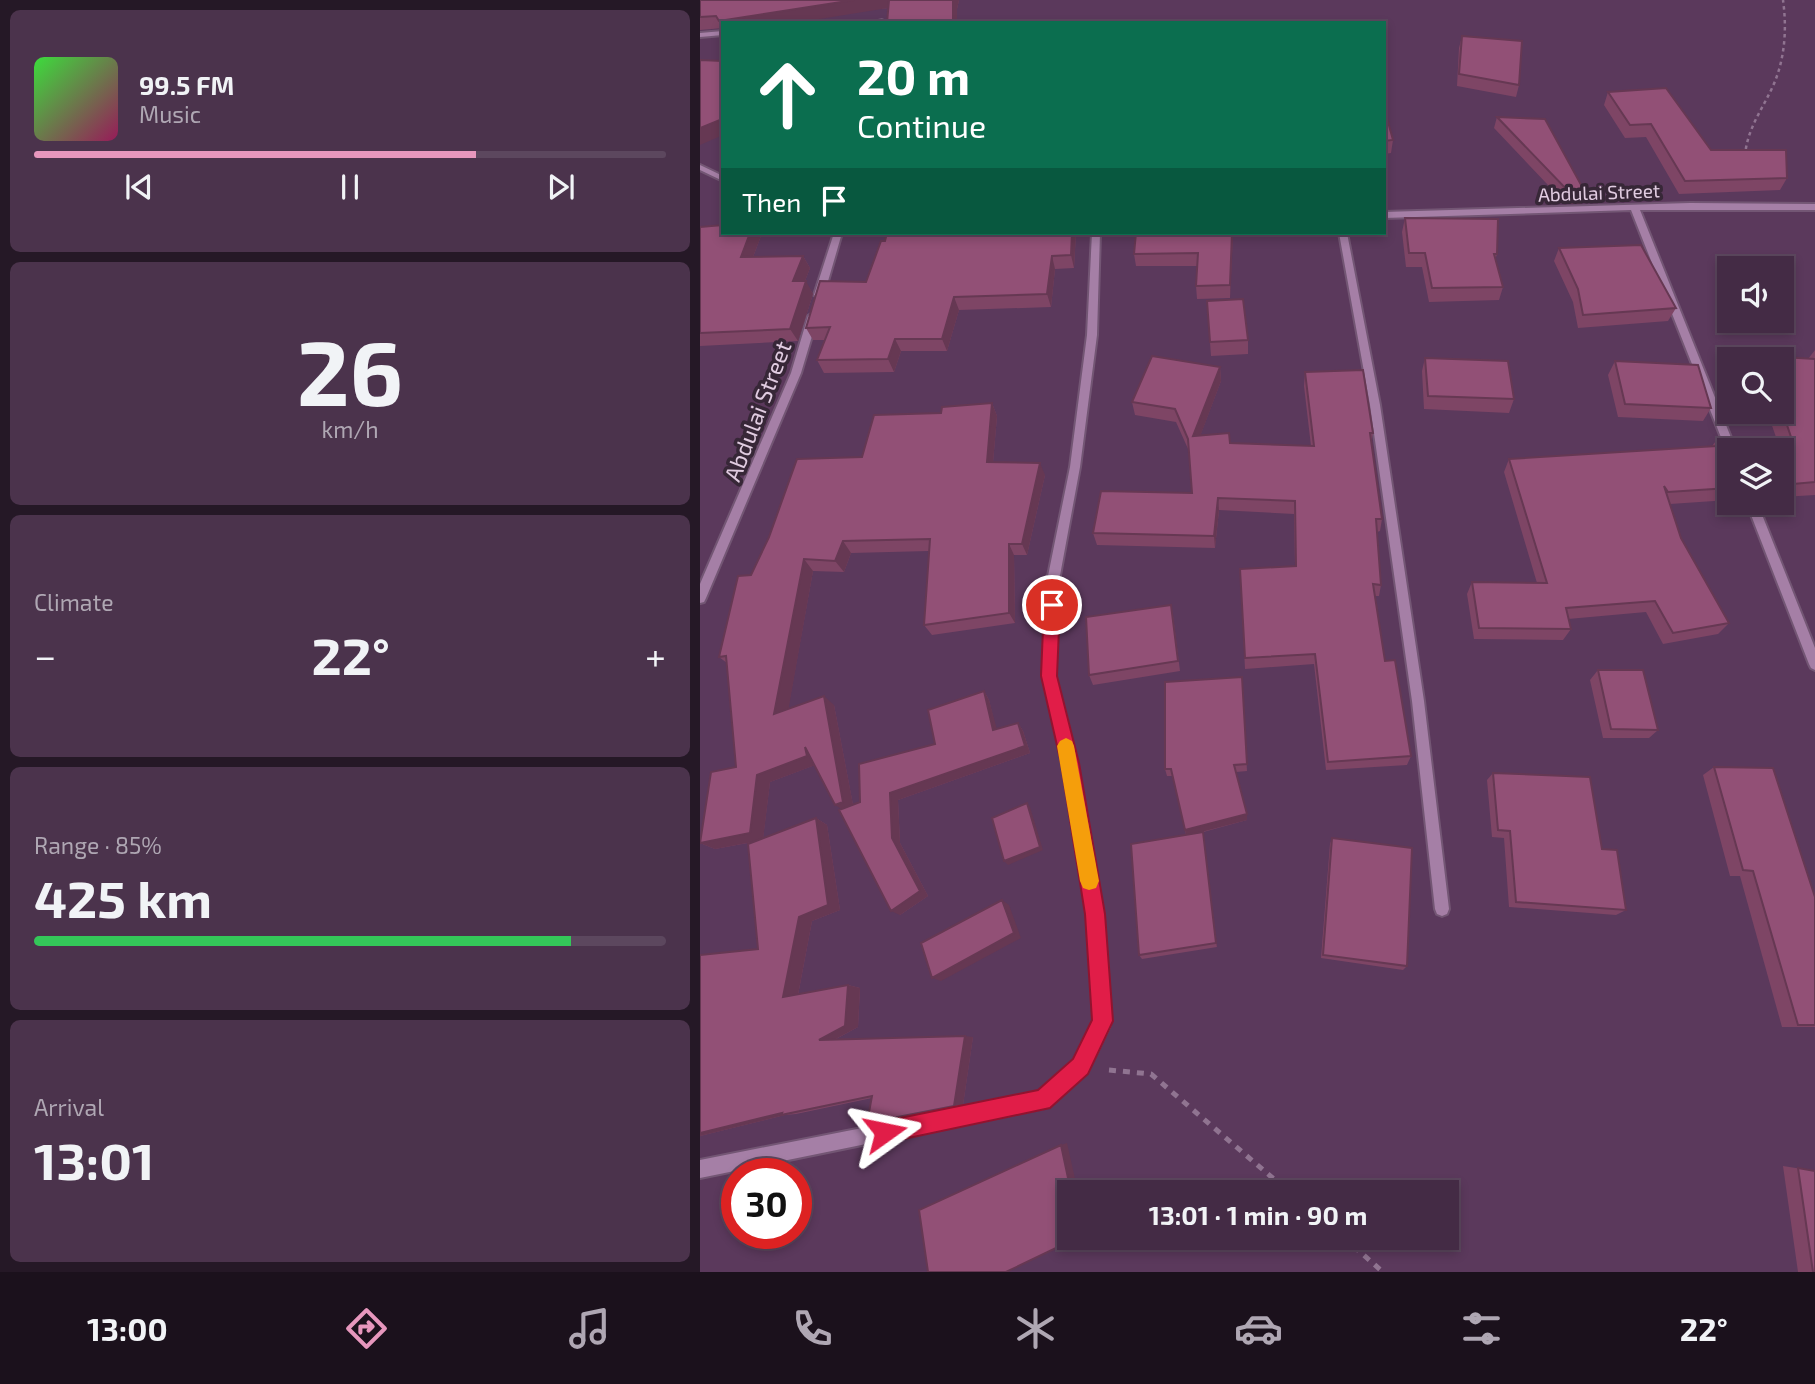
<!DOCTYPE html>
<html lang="en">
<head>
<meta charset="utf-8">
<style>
  :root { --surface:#442b45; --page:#4b334c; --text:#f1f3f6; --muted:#afa7b3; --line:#5c475e; --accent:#e797bd }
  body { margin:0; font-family:"Exo 2",sans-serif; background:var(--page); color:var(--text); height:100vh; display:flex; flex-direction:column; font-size:26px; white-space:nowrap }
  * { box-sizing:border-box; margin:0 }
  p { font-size:23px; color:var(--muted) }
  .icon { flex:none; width:38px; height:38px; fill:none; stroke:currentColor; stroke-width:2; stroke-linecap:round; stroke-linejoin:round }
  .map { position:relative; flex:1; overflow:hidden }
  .details { display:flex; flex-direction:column; gap:10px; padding:10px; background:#251826; width:700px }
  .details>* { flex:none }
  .hud { position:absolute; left:21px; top:21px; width:665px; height:214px; border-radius:0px; box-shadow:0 4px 10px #0003,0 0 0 2px var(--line); background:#0b6e4f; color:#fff; overflow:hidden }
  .buttons { position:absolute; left:1017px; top:256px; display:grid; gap:14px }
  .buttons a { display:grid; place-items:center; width:77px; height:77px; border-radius:0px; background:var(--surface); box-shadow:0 4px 10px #0003,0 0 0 2px var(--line); font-size:35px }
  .speed { position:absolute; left:21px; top:1158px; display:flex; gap:14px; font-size:35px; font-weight:700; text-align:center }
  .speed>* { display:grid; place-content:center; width:91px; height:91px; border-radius:50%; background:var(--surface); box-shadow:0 4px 10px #0003,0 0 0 2px var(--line); line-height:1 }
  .speed .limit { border:10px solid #d22; background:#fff; color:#111 }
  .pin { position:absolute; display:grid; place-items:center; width:60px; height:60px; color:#fff; margin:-30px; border:4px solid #fff; border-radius:50%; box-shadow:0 2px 7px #0007 }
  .me { position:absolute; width:77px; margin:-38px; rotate:78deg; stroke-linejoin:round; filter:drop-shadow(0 0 5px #0008) }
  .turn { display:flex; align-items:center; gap:24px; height:147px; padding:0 21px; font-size:32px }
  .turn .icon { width:91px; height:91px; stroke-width:2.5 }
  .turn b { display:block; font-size:49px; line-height:60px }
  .then { display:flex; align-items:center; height:66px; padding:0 21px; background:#0003; gap:14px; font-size:26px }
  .big { font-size:52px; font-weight:700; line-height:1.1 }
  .details .card { flex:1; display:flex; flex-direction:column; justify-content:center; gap:10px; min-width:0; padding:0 24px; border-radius:10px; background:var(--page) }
  .details .dial { align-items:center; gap:0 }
  .dial b { font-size:91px; line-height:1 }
  .song { display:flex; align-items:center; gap:21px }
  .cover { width:84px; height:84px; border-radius:10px; background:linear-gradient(135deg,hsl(120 70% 55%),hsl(330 70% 35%)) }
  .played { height:7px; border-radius:4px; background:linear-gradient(90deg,var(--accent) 70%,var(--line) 70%) }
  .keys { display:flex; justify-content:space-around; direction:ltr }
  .heat { display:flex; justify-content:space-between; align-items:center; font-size:38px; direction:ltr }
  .charge { height:10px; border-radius:5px; background:linear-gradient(90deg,#34c759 85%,var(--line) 0) }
  .trip { position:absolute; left:357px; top:1180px; width:402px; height:70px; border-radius:0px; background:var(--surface); box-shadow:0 4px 10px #0003,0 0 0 2px var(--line); font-weight:700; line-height:70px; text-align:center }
  .tabs { display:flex; height:112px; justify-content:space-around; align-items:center; background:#1b111c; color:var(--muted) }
  .tabs .icon { width:49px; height:49px }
  .tabs .selected { color:var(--accent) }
  .tabs b { font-size:32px; color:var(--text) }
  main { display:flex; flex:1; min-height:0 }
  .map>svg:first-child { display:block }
</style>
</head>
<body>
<main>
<section class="details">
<div class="card">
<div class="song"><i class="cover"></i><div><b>99.5 FM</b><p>Music</p></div></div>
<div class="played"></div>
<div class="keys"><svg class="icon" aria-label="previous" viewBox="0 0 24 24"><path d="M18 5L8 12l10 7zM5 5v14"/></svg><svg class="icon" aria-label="pause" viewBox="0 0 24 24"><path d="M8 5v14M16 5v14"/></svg><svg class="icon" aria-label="next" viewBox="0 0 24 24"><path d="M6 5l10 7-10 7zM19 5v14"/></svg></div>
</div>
<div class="card dial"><b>26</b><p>km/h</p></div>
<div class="card"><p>Climate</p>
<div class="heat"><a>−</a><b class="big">22°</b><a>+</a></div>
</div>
<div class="card"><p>Range · 85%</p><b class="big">425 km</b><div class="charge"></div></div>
<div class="card"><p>Arrival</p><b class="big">13:01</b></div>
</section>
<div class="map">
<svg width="1115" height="1272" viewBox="0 0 1115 1272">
  <rect width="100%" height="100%" fill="#5b395c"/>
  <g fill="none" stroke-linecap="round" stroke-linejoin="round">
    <g stroke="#735674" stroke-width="4">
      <path id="minor" d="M182 20 185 23H174L175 22Z
        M23 31V35L0 37V33Z
        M0 165 23 176V181L0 170Z
        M990 203 1115 204V210H940L1036 450H1029V453L1026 450 931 210 684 218V212Z
        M134 233H142L124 295 119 298 114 295Z
        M392 233H400L397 335 380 467 359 581 355 676 377 763 402 914 411 1021 409 1027 387 1072 349 1106 343 1108 0 1178V1160L339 1093 375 1060 395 1020 388 914 363 763 343 676 347 581 370 467 387 335Z
        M639 233H647L680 405 724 701 749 909 747 914 742 916 737 914 735 909 712 701 670 405Z
        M113 313 118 316 101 373 6 598 4 602 0 603V584L91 373 108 316Z
        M1046 502H1057L1115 648V670L1111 668 1109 664Z"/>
    </g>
    <path stroke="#907491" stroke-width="2.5" stroke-dasharray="3.5 3.5" stroke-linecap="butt" d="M1045 156C1047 129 1062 110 1073 86 1085 59 1087 29 1083 0"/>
    <path stroke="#907491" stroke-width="5" stroke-dasharray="7 7" stroke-linecap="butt" d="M409 1070 451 1074 589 1192
      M643 1237 683 1272"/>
    <use href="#minor" fill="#a57fa6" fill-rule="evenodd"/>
  </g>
  <path fill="#7e4565" d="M0 0H259L257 9 189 8 23 23V28L0 30Z
    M762 36 819 85 816 97 757 86 759 48Z
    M908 92 1011 150 1087 178 1080 190 979 194 946 137 925 138 904 105Z
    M684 111 693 140 691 153 684 154Z
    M797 117 885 192 881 204H866L794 128Z
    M705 218 797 254 795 260 803 287 799 300 729 302 722 267H706L702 232Z
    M0 227 61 236 53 257 103 256 110 268 105 281 113 294 98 341 0 346Z
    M187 233H376L374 268 355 269 351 307 259 310 247 351H201L194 372 124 373 117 360 125 340H113L106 328 166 282 185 241Z
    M533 233 530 298 497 299 496 286 497 266H436L434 254Z
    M859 248 976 308 968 321 878 328 873 302 854 261Z
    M507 301 548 340V354L511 356Z
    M1115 350V495L1082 497V450L1078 443 1067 411H1082V359H1062L1063 356 1108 359Z
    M725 358 814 399 809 413 724 409 722 371Z
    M915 361 1011 408 1003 421 918 417 908 375Z
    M520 367 521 381 500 436 530 443 611 446 604 386 605 372 673 433 671 443 682 519 680 531 677 532 681 585 679 596H675L685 661 711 756 707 765 626 770 614 664 545 669 540 569 595 566 594 514 519 510 515 548 397 545 393 533 492 493 489 451 476 422 435 415 432 402Z
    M292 403 297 416 293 462 345 475 327 555H314L315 623 232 635 224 625 229 551 151 553 144 572 113 571 88 709 134 705 153 805 160 802 235 744 284 691 289 700 296 729 318 723 323 731 330 753 198 800 200 843 228 896 200 915 142 809 115 765 70 782 63 838 116 818 127 825 140 910 112 921 98 995 148 985 160 988 158 1027 136 1039 273 1037 263 1105 179 1122 167 1123 172 1098 96 1114 85 1115 0 1136 58 949 53 842 15 849 0 843 36 767 27 663 19 657 51 575 162 457 241 413Z
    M1016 441 1029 450V500L970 504 981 538 1029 623 1018 634 963 644 946 612 868 619 871 629 863 640 774 639 767 594 772 582 837 583 804 472 809 459 1012 446Z
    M473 616 480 671 393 685 389 675Z
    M898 670 958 730 949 738H903L890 680Z
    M542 677 547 771 536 772 547 814V820L496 834 504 839 517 947 442 959 439 955 486 835 473 776H467L465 769Z
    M1014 767 1115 897V1027H1082L1040 876H1030L1003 775Z
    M793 773 902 849 926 910 916 915 809 907 804 838 792 837 787 780Z
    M632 838 707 966 703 970 621 958 630 844Z
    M1083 1166 1115 1171V1272H1098Z"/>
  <path fill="#663853" d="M154 0H192L194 7 95 23H23V28L19 21Z
    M253 0H259L257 9V23H253Z
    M23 114V135L0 145V128Z
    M50 233H59L61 236 48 270 41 257Z
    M372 233H376L374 268 371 255Z
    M532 233H533L530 298V285Z
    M103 256 110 268 100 294 93 281Z
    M352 256 355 269 351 307 347 294Z
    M106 281 113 294 98 341 90 329Z
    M254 297 259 310 247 351 242 339Z
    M195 339 201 351 194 372 188 359Z
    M520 367 521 381 495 450 493 436Z
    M292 403 297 416 292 474 287 462Z
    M340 463 345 475 327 555 322 544Z
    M518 498 519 510 515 548 514 536Z
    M143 541 151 553 144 572 135 561Z
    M309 544 314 555 315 623 309 613Z
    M104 559 113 571 86 723 74 714Z
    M284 691 289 700 299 737 293 730Z
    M124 696 134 705 154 810 146 812 135 805Z
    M318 723 323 731 330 753 198 800 200 843 228 896 200 915 191 911 192 838 190 793Z
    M105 747 118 764 70 782 63 840 15 849 0 843 57 775Z
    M327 803 330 807 343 850 308 865 304 861Z
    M547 814V820L486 836 485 830Z
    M116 818 127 825 140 910 112 921 97 1000 83 997Z
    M503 832 504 839 517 947 516 943Z
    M302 900 309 905 321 938 241 981 232 978Z
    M148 985 160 988 158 1027 132 1041 119 1040Z
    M265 1036 273 1037 263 1105 254 1106Z
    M82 1113 81 1115H85L0 1136V1133Z
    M367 1143 378 1192H371L361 1145Z"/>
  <path fill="#925076" stroke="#663853" stroke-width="2" d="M0 0H154L19 21 16 16 0 17Z
    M189 0H253V23H187Z
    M762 36 822 41 819 85 759 74Z
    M0 60 23 61V114L20 120 0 128Z
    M966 88 1011 150H1086L1087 178 985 181 951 124 930 125 908 92Z
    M684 111H685L693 140 684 141Z
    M797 117 845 119 885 192 870 193Z
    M705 218 798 219 797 254H794L803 287 732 288 725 253H709Z
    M23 225V233H50L41 257 103 256 93 281H106L90 329 0 333V227Z
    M187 233H372L371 255 352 256 347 294 254 297 242 339H195L188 359 117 360 130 327 106 328 120 281 166 282 181 241H185Z
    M436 233H532L530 285 496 286 498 253 434 254Z
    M941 245 976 308 883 315 878 289 859 248Z
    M543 299 548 340 510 342 507 301Z
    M452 356 520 367 493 436 529 433 530 443 614 446 605 372 663 370 673 433H670L682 519H676L681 585 673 584 685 661 695 660 711 756 628 762 615 654 545 658 540 569 596 566 595 501 518 498 514 536 393 533 401 491 492 493 488 439 475 409 432 402Z
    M1063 356 1115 359V482L1082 485V450H1058L1077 443H1093L1082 410V359H1064Z
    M725 358 808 361 814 399 728 396Z
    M915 361 998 365 1011 408 925 404Z
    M292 403 287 462 340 463 322 544H309V613L224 625 230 539 143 541 135 561 104 559 74 714 124 696 143 802 135 805 105 747 107 756 57 775 50 833 0 843 11 772 36 767 26 656 19 657 38 576 51 575 69 537 97 459 162 457 174 415 241 413 242 407Z
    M1016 441 1041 442 1045 450H1029V488L968 492 964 486 981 538 1029 623 973 633 955 601 866 608 871 629 779 628 772 582 847 583 809 459 1016 446Z
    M471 605 478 661 389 675 386 617Z
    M898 670H943L958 730 911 729Z
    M542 677 547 764 534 765 547 814 485 830 471 769H465V682Z
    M284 691 293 730 318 723 325 746 190 793 192 838 220 891 191 911 139 810 160 802 159 764 235 744 228 710Z
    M1014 767 1073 768 1115 897V1025H1098L1053 871 1043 870Z
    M793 773 890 777 902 849 917 850 926 910 816 902 810 831 798 830Z
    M327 803 340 847 304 861 292 818Z
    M116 818 128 905 99 917 83 997 148 985 145 1026 119 1040 265 1036 254 1106 167 1123 172 1096 81 1115 82 1113 0 1133V955L58 949 48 844Z
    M503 832 516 943 439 955 431 844Z
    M632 838 712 848 707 966 623 955Z
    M302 900 314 933 232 978 221 943Z
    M361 1145 371 1192H369V1237H379L306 1272H228L219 1210Z
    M1098 1168 1115 1171V1272H1113Z"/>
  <path fill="#e11d48" stroke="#92132f" stroke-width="2" d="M352 598 360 605 357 676 379 763 405 914 413 1021 388 1074 350 1108 185 1143 177 1140 174 1132 177 1124 185 1121 338 1090 373 1059 392 1020 385 914 361 763 341 676 344 605Z"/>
  <path fill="#f59e0b" d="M366 738 372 741 374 746 399 881 396 888 389 890 383 888 380 881 357 746 360 741Z"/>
  <g text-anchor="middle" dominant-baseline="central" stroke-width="7" stroke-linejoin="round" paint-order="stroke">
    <g font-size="19" fill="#e1cce1" stroke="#372737">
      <text transform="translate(899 192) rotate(-2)">Abdulai Street</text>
    </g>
    <g font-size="23" fill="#e1cce1" stroke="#372737">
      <text transform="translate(57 411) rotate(-69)">Abdulai Street</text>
    </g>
  </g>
</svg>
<div class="buttons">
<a><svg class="icon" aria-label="sound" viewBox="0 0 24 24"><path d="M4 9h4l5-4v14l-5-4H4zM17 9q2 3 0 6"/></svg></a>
<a><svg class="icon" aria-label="search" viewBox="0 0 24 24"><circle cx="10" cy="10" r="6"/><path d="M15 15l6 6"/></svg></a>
<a><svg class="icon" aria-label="layers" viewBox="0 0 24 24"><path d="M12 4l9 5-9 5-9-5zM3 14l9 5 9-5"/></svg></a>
</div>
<div class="speed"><div class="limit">30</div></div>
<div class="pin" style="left:352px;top:605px;background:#d93025"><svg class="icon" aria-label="arrive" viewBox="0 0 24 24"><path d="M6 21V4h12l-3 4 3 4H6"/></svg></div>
<svg class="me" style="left:185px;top:1132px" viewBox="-20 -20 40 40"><path d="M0-17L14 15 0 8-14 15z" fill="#e11d48" stroke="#fff" stroke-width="4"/></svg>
<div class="trip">13:01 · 1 min · 90 m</div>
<div class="hud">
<div class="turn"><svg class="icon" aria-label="ahead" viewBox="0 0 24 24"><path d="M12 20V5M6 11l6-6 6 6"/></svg><div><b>20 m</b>Continue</div></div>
<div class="then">Then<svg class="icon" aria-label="arrive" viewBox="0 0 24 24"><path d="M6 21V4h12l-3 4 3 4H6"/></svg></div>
</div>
</div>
</main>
<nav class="tabs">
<b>13:00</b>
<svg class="icon selected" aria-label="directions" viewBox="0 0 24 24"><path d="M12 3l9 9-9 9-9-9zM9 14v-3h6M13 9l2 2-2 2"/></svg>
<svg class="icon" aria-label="music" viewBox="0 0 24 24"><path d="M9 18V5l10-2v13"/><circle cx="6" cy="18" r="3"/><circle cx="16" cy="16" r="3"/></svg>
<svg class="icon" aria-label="phone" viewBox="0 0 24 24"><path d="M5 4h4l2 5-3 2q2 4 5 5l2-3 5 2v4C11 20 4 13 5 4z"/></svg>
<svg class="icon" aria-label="climate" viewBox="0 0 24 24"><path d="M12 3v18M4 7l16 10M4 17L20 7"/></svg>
<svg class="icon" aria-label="car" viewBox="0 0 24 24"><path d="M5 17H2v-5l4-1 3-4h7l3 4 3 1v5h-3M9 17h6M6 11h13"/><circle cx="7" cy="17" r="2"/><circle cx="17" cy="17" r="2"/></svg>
<svg class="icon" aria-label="filters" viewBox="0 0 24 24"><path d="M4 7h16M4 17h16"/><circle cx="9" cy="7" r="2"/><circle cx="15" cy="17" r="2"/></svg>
<b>22°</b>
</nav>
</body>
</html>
